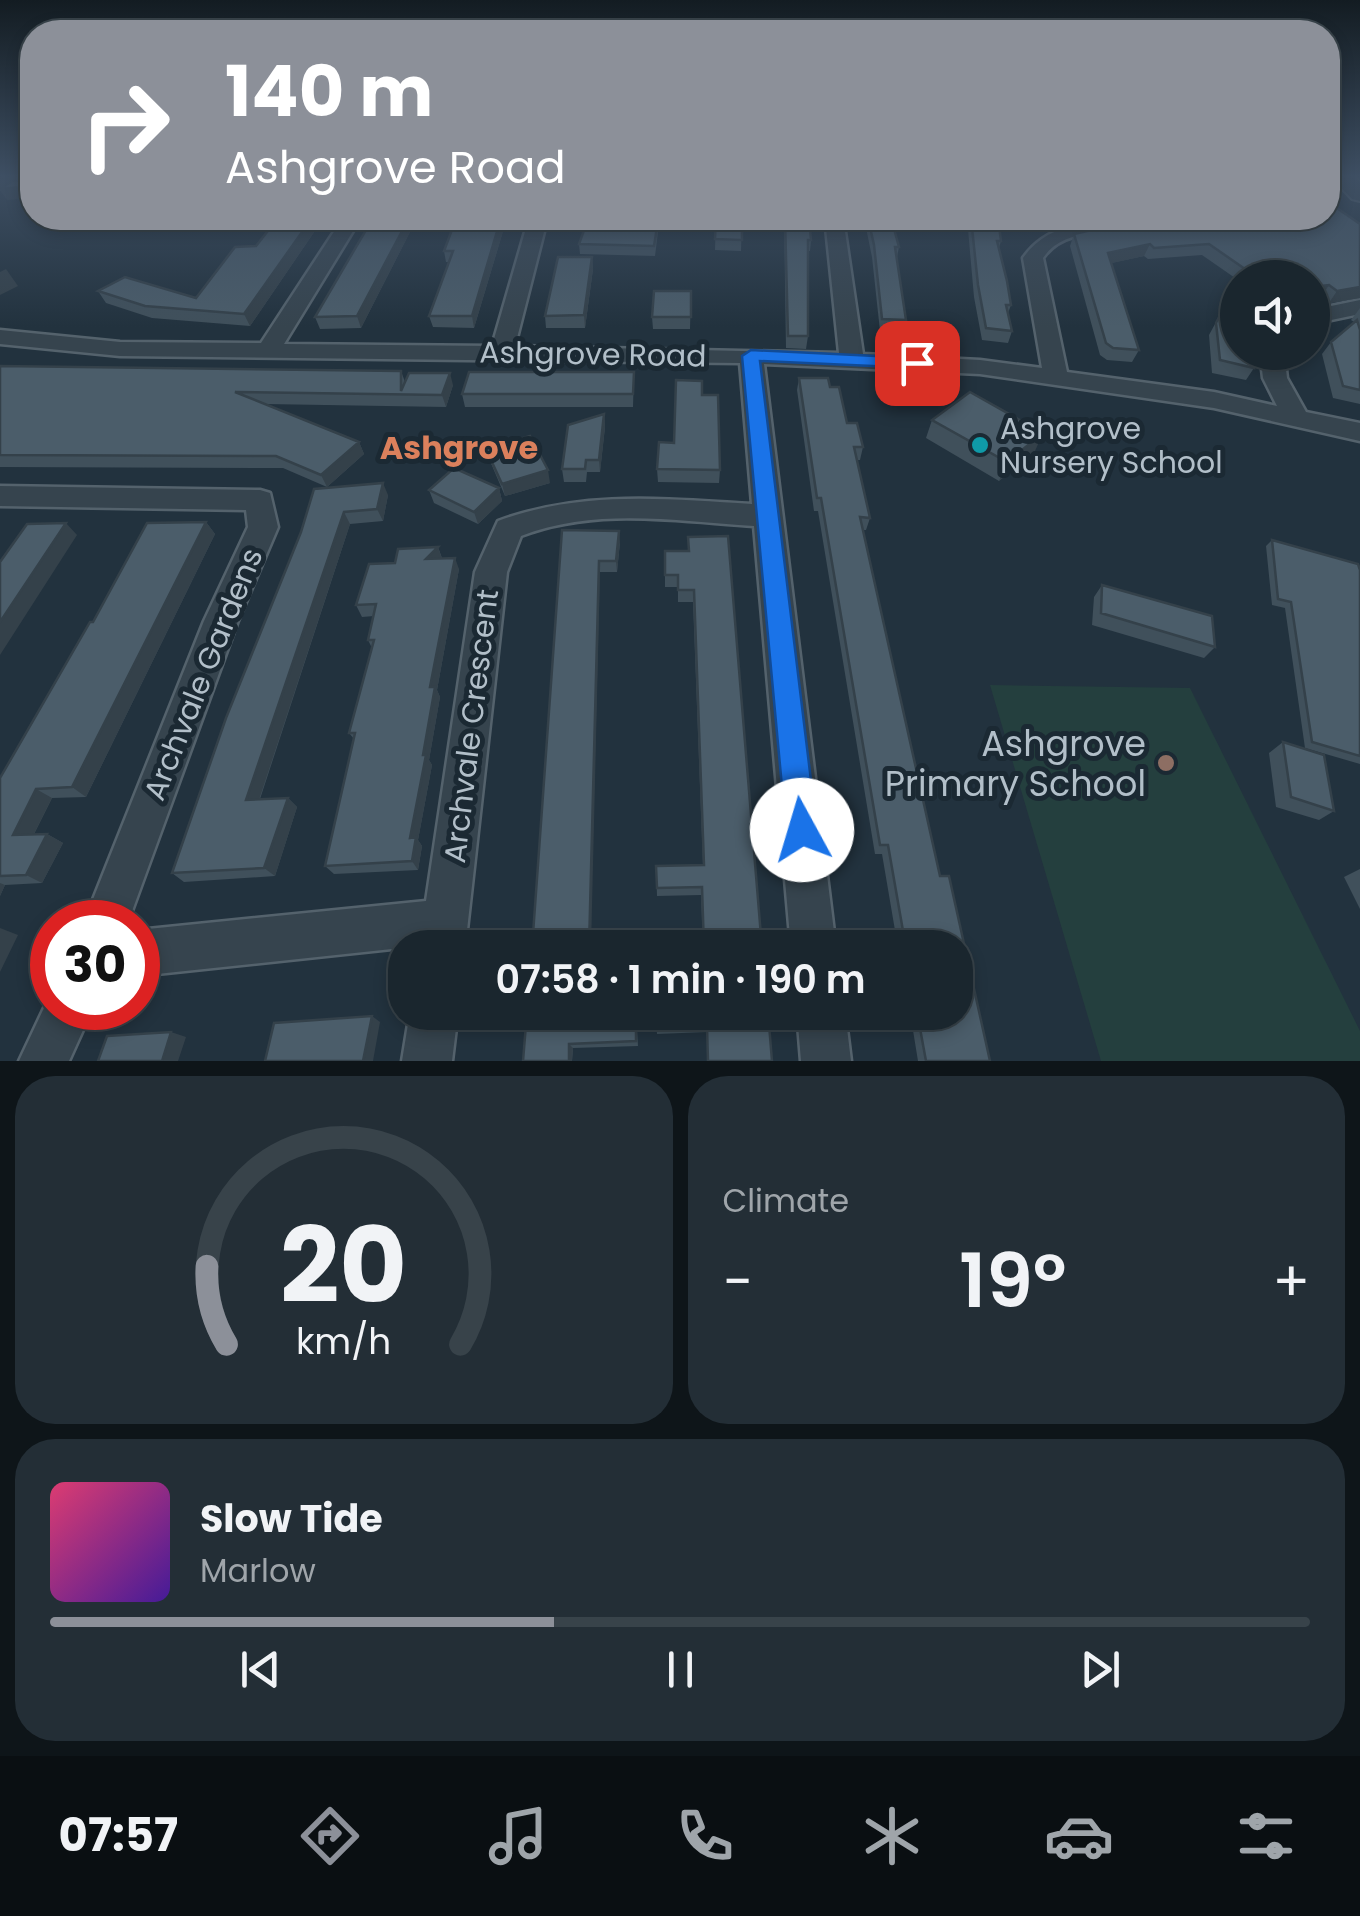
<!DOCTYPE html>
<html lang="en">
<head>
<meta charset="utf-8">
<style>
  :root { --surface:#1a262e; --page:#232e36; --text:#f1f3f6; --muted:#9fa5aa; --line:#38434a; --accent:#8c9099 }
  body { margin:0; font-family:Poppins,sans-serif; background:var(--page); color:var(--text); height:100vh; display:flex; flex-direction:column; font-size:38px; white-space:nowrap }
  * { box-sizing:border-box; margin:0 }
  p { font-size:32px; color:var(--muted) }
  .icon { flex:none; width:55px; height:55px; fill:none; stroke:currentColor; stroke-width:2; stroke-linecap:round; stroke-linejoin:round }
  .map { position:relative; height:1061px; overflow:hidden }
  .side { display:flex; flex-direction:column; gap:15px; padding:15px; background:#0e1519; flex:1 }
  .side>* { flex:none }
  .banner { position:absolute; left:20px; top:20px; width:1320px; height:210px; border-radius:40px; box-shadow:0 5px 15px #0003,0 0 0 2px var(--line); background:#8c9099; color:#fff; overflow:hidden }
  .buttons { position:absolute; left:1220px; top:260px; display:grid; gap:20px }
  .buttons a { display:grid; place-items:center; width:110px; height:110px; border-radius:50%; background:var(--surface); box-shadow:0 5px 15px #0003,0 0 0 2px var(--line); font-size:50px }
  .speed { position:absolute; left:30px; top:900px; display:flex; gap:20px; font-size:50px; font-weight:700; text-align:center }
  .speed>* { display:grid; place-content:center; width:130px; height:130px; border-radius:50%; background:var(--surface); box-shadow:0 5px 15px #0003,0 0 0 2px var(--line); line-height:1 }
  .speed .limit { border:15px solid #d22; background:#fff; color:#111 }
  .pin { position:absolute; display:grid; place-items:center; width:85px; height:85px; color:#fff; margin:-42px; border-radius:20px; box-shadow:0 5px 15px #0006 }
  .me { position:absolute; width:110px; margin:-55px; rotate:354deg; stroke-linejoin:round; filter:drop-shadow(0 0 8px #0008) }
  .turn { display:flex; align-items:center; gap:35px; height:210px; padding:0 40px; font-size:45px }
  .turn .icon { width:130px; height:130px; stroke-width:2.5 }
  .turn b { display:block; font-size:70px; line-height:85px }
  .big { font-size:75px; font-weight:600; line-height:1.1 }
  .side .tile { flex:1; display:flex; flex-direction:column; justify-content:center; gap:15px; min-width:0; padding:0 35px; border-radius:40px; background:var(--page) }
  .side .dial { align-items:center; gap:0 }
  .dial svg { height:260px; overflow:visible; fill:none; stroke:var(--line); stroke-width:7; stroke-linecap:round; text-anchor:middle }
  .dial text { fill:var(--text); stroke:none }
  .song { display:flex; align-items:center; gap:30px }
  .cover { width:120px; height:120px; border-radius:15px; background:linear-gradient(135deg,hsl(340 70% 55%),hsl(260 70% 35%)) }
  .played { height:10px; border-radius:5px; background:linear-gradient(90deg,var(--accent) 40%,var(--line) 40%) }
  .keys { display:flex; justify-content:space-around; direction:ltr }
  .heat { display:flex; justify-content:space-between; align-items:center; font-size:55px; direction:ltr }
  .side .tiles { flex:1; display:grid; gap:15px; grid-template-columns:1fr 1fr }
  .tile:last-child { grid-column:span 2 }
  .trip { position:absolute; left:388px; top:930px; width:585px; height:100px; border-radius:40px; background:var(--surface); box-shadow:0 5px 15px #0003,0 0 0 2px var(--line); font-weight:600; line-height:100px; text-align:center }
  .menu { display:flex; height:160px; justify-content:space-around; align-items:center; background:#0a0f12; color:var(--muted) }
  .menu .icon { width:70px; height:70px }
  .menu .active { color:var(--accent) }
  .menu b { font-size:45px; color:var(--text) }
  .map>svg:first-child { display:block }
</style>
</head>
<body>
<div class="map">
<svg width="1360" height="1061" viewBox="0 0 1360 1061">
  <rect width="100%" height="100%" fill="#22323e"/>
  <path fill="#243f3e" d="M990 685 1190 688 1360 1031V1061H1101Z"/>
  <g fill="none" stroke-linecap="round" stroke-linejoin="round">
    <g stroke="#54626c" stroke-width="5">
      <path id="minor" d="M0 178 32 179V189L0 188Z
        M343 218H361L284 344 492 346 529 218H685L683 222 650 230 545 228 515 346 839 353 825 218H843L863 354 980 360 1042 368 1023 258C1050 219 1097 222 1141 219L1151 225 1148 229C1113 237 1066 224 1043 258L1067 372 1214 392 1277 406 1263 378 1260 352H1284L1287 378 1306 412 1360 423V441L1214 408 980 374 764 364 836 948H791L754 526C677 521 595 507 521 536L507 572 465 948 420 946 138 976V930L426 901 475 572 498 521C582 490 665 499 752 504L740 363 120 356 0 344V330L120 342 261 343Z
        M1360 300V314L1312 324V310Z
        M0 486 260 490 270 493 278 527 238 621 128 922H84L204 621 248 527 246 510 0 506Z
        M52 991V1008H93L69 1061H19Z
        M410 1012H458L452 1061H402Z
        M797 1012H845L851 1061H801Z"/>
    </g>
    <g stroke="#54626c" stroke-width="4">
      <path id="tertiary" d="M1332 178H1356L1360 182V201L1352 199Z"/>
    </g>
    <use href="#minor" fill="#36444e" fill-rule="evenodd"/>
    <use href="#tertiary" fill="#36444e" fill-rule="evenodd"/>
  </g>
  <path fill="#40505b" d="M95 218H230L225 222 99 221Z
    M278 218H320L321 222 250 326 152 318 106 303 98 291 196 298 256 246Z
    M373 218H507L474 328 433 327 429 316 449 262H446L444 251 452 230 412 228 361 328 320 329 315 317Z
    M716 218H742L741 251 715 250Z
    M784 218H809L811 240 810 251H808V336L806 349 786 348Z
    M864 218H891L899 247 897 257 906 320 903 332 880 331 872 257Z
    M967 218H998L1001 241 999 248 1011 305 1008 313 1012 331 1008 343 982 340 974 297Z
    M1040 218H1107L1059 228 1045 218Z
    M658 221V232L655 256 580 254 579 244Z
    M1360 224V298L1329 303 1321 297 1312 298V278H1238V280L1202 255 1148 259 1144 256 1111 263 1139 350 1132 362 1107 360 1100 355 1070 246 1074 234Z
    M592 257 593 269 585 328H546L545 316Z
    M691 291 690 329H653L652 317Z
    M1228 300 1254 368 1246 380 1212 373 1209 335Z
    M1360 308V404L1333 398 1322 354 1331 342 1354 322 1351 320Z
    M0 366 401 371 405 382 453 385 446 407 265 404 359 442 364 454 327 487 283 468 0 467Z
    M634 372 633 407H465L462 394Z
    M799 378 830 387 847 423 863 447 860 460H857L870 518 866 530H863L940 876 990 1061H918L910 1012H955V948H898L882 854H875L818 511H814L797 390Z
    M702 395 720 470 719 483 658 482 657 469Z
    M604 414 605 427 600 472H587L586 482H564L562 469Z
    M932 420 1035 451 999 481 926 438Z
    M486 449 550 483 505 496 490 461Z
    M499 488 502 501 478 524 434 503 429 490Z
    M314 489 388 495 383 521 350 524 260 799 288 798 297 807 275 876 184 882 172 873 301 532Z
    M206 522 215 534 86 797 52 798 34 834H47L63 843 42 883 5 885 0 896V778L93 622Z
    M562 530 620 542 617 572H600Z
    M1272 540 1360 570V764L1305 748 1285 608 1272 605 1266 546Z
    M438 547 442 558 459 569 437 690 440 697 429 760 432 765 418 840 422 846 418 870 334 874 325 866 354 739 349 733 372 648 368 640 374 616 362 617 356 605 395 563Z
    M665 551H688L762 948H703L701 895 657 896 656 866 703 865 693 602H678V587H665Z
    M1102 585 1215 647 1204 658 1092 625 1094 597Z
    M1283 742 1334 811 1319 820 1276 807 1269 753Z
    M1360 869V909L1344 877Z
    M656 1012H768L772 1061H707V1032L657 1034Z
    M636 1013 638 1046 573 1048 572 1061H523L590 1015Z"/>
  <path fill="#34414a" d="M32 186V198L7 200 0 190Z
    M312 218H320L321 222 250 326 244 314Z
    M409 218 412 228 361 328 357 316Z
    M501 218H507L474 328 472 316Z
    M1063 218H1107L1059 228Z
    M1150 244 1144 256 1103 265 1108 253Z
    M592 257 593 269 585 328 584 315Z
    M6 269 18 286 0 295V272Z
    M1329 285 1321 297 1312 298V287Z
    M1360 287V298L1329 303 1337 291Z
    M450 373 453 385 446 407 442 395Z
    M604 414 605 427 600 472 599 460Z
    M1043 433 1035 451 999 481 1007 462Z
    M359 442 364 454 327 487 321 475Z
    M548 470 550 483 505 496 502 484Z
    M383 483 388 495 383 521 377 509Z
    M499 488 502 501 478 524 474 512Z
    M344 512 350 524 256 809 246 800Z
    M206 522 215 534 86 797 72 787Z
    M66 523 77 535 0 655V622Z
    M619 531 620 542 617 572 616 561Z
    M438 547 442 559H426Z
    M455 558 459 569 437 690 440 697 429 760 432 765 418 840 422 846 418 870 412 861 410 838 423 755 430 687Z
    M599 561 600 572 591 948H589Z
    M36 789 52 798 29 844 13 835Z
    M288 798 297 807 275 876 264 868Z
    M47 834 63 843 42 883 26 875Z
    M0 883 5 885 0 896Z
    M0 928 18 935 0 972Z
    M372 1016 380 1022 373 1061H363Z
    M171 1032 186 1037 178 1061H162Z
    M569 1044 573 1048 572 1061H569Z"/>
  <path fill="#4b5d6a" stroke="#34414a" stroke-width="2.5" d="M28 178H32V186L0 189 12 181H28Z
    M1328 202 1360 224V287L1337 291 1329 285 1312 287V278H1253L1255 276 1209 244 1154 248 1150 244 1108 253 1139 350 1113 348 1106 343 1074 234 1136 220 1207 218H1328Z
    M278 218H312L244 314 145 306 98 291 125 277 196 298 235 247 256 246Z
    M373 218H501L472 316H429L453 251H444L456 219 409 218 357 316 315 317Z
    M716 218H742V240L715 239Z
    M785 218H809L811 240H808V336H788Z
    M868 218H891L899 247H895L906 320 882 319 874 245Z
    M971 218H998L1001 241H997L1007 281 1011 305H1006L1012 331 986 328 978 285Z
    M658 221 654 246 579 244 587 222Z
    M558 257H592L584 315 545 316Z
    M654 291H691V317H652Z
    M1238 292V352H1252L1254 368 1220 360 1216 323 1228 300Z
    M1357 320 1360 330V390L1343 386 1331 342Z
    M0 366 401 371V391L409 373H450L442 395 235 392 359 442 321 475 276 456 0 455Z
    M469 372H634L633 394H462Z
    M799 378H828L830 387H839L847 423H857L863 447H854L870 518 860 517 940 876H949L990 1061H926L917 1012H955V948H906L888 845H880L821 498H817Z
    M676 380 702 381V395H718L720 470 657 469 659 442 674 443Z
    M970 392 1043 433 1007 462 932 420Z
    M604 414 599 460H586L585 469H562L568 425Z
    M530 436 548 470 502 484 486 449Z
    M454 468 499 488 474 512 429 490Z
    M383 483 377 509 344 512 246 800 288 798 264 868 172 873 226 718 301 532 314 489Z
    M206 522 72 787 36 789 13 835 47 834 26 875 0 876V778L90 622H93L147 523Z
    M66 523 0 622V562L27 524Z
    M562 530 619 531 616 561H599L589 948H532Z
    M728 536 762 948H704L702 887 657 888 656 866 704 865 694 590H678V575H665V551H689L688 537Z
    M1272 540 1358 564 1360 570V756L1312 742 1291 602 1278 599Z
    M438 547 426 559 455 558 430 687H435L423 755H426L410 838 416 837 412 861 325 866 355 733H349L374 640H368L376 604 356 605 369 564 395 563 398 549Z
    M1102 585 1212 616 1215 647 1101 613Z
    M1283 742 1324 755 1334 811 1291 797Z
    M527 1012H587V1015L636 1013V1041L569 1044V1061H523Z
    M656 1012H768L772 1061H708L707 1027 656 1029Z
    M372 1016 363 1061H265L274 1023Z
    M171 1032 162 1061H98L107 1036Z"/>
  <linearGradient id="sky" x2="0" y2="1"><stop stop-color="#131c22"/><stop offset="0.54" stop-color="#3e4f63"/><stop offset="1" stop-color="#3e4f63" stop-opacity="0"/></linearGradient>
  <rect width="1360" height="327" fill="url(#sky)"/>
  <path fill="#1a73e8" stroke="#114b97" stroke-width="2.5" d="M751 350 917 358 926 363 917 368 760 361 817 830 812 841 802 845 791 841 786 830 742 356Z"/>
  <circle fill="#0f9aa8" stroke="#1b2933" stroke-width="4" cx="980" cy="445" r="10"/>
  <circle fill="#8d6e63" stroke="#1b2933" stroke-width="4" cx="1166" cy="763" r="10"/>
  <g text-anchor="middle" dominant-baseline="central" stroke-width="10" stroke-linejoin="round" paint-order="stroke">
    <g font-size="30" fill="#b2bfc9" stroke="#1b2933">
      <text transform="translate(593 354) rotate(1)">Ashgrove Road</text>
      <text transform="translate(203 674) rotate(-68)">Archvale Gardens</text>
      <text transform="translate(471 726) rotate(-83)">Archvale Crescent</text>
    </g>
    <g font-size="30" fill="#b2bfc9" stroke="#1b2933" text-anchor="start">
      <text x="1000" y="428">Ashgrove<tspan x="1000" dy="34">Nursery School</tspan></text>
    </g>
    <g font-size="32" font-weight="bold" fill="#db805c" stroke="#1b2933">
      <text x="459" y="447">Ashgrove</text>
    </g>
    <g font-size="35" fill="#b2bfc9" stroke="#1b2933" text-anchor="end">
      <text x="1146" y="743">Ashgrove<tspan x="1146" dy="40">Primary School</tspan></text>
    </g>
  </g>
</svg>
<div class="buttons">
<a><svg class="icon" aria-label="sound" viewBox="0 0 24 24"><path d="M4 9h4l5-4v14l-5-4H4zM17 9q2 3 0 6"/></svg></a>
</div>
<div class="speed"><div class="limit">30</div></div>
<div class="pin" style="left:917px;top:363px;background:#d93025"><svg class="icon" aria-label="arrive" viewBox="0 0 24 24"><path d="M6 21V4h12l-3 4 3 4H6"/></svg></div>
<svg class="me" style="left:802px;top:830px" viewBox="-20 -20 40 40"><circle r="19" fill="#fff"/><path d="M0-13L10 11 0 6-10 11z" fill="#1a73e8"/></svg>
<div class="trip">07:58 · 1 min · 190 m</div>
<div class="banner">
<div class="turn"><svg class="icon" aria-label="right" viewBox="0 0 24 24"><path d="M7 20v-9h11M14 6l5 5-5 5"/></svg><div><b>140 m</b>Ashgrove Road</div></div>
</div>
</div>
<section class="side">
<div class="tiles">
<div class="tile dial"><svg viewBox="0 0 100 80">
<path d="M14 69A42 42 0 1 1 86 69"/>
<path d="M14 69A42 42 0 0 1 8 45" stroke="#8c9099"/>
<text x="50" y="56" font-size="32" font-weight="700">20</text>
<text x="50" y="72" font-size="11">km/h</text>
</svg></div>
<div class="tile"><p>Climate</p>
<div class="heat"><a>−</a><b class="big">19°</b><a>+</a></div>
</div>
<div class="tile">
<div class="song"><i class="cover"></i><div><b>Slow Tide</b><p>Marlow</p></div></div>
<div class="played"></div>
<div class="keys"><svg class="icon" aria-label="previous" viewBox="0 0 24 24"><path d="M18 5L8 12l10 7zM5 5v14"/></svg><svg class="icon" aria-label="pause" viewBox="0 0 24 24"><path d="M8 5v14M16 5v14"/></svg><svg class="icon" aria-label="next" viewBox="0 0 24 24"><path d="M6 5l10 7-10 7zM19 5v14"/></svg></div>
</div>
</div>
</section>
<nav class="menu">
<b>07:57</b>
<svg class="icon active" aria-label="directions" viewBox="0 0 24 24"><path d="M12 3l9 9-9 9-9-9zM9 14v-3h6M13 9l2 2-2 2"/></svg>
<svg class="icon" aria-label="music" viewBox="0 0 24 24"><path d="M9 18V5l10-2v13"/><circle cx="6" cy="18" r="3"/><circle cx="16" cy="16" r="3"/></svg>
<svg class="icon" aria-label="phone" viewBox="0 0 24 24"><path d="M5 4h4l2 5-3 2q2 4 5 5l2-3 5 2v4C11 20 4 13 5 4z"/></svg>
<svg class="icon" aria-label="climate" viewBox="0 0 24 24"><path d="M12 3v18M4 7l16 10M4 17L20 7"/></svg>
<svg class="icon" aria-label="car" viewBox="0 0 24 24"><path d="M5 17H2v-5l4-1 3-4h7l3 4 3 1v5h-3M9 17h6M6 11h13"/><circle cx="7" cy="17" r="2"/><circle cx="17" cy="17" r="2"/></svg>
<svg class="icon" aria-label="filters" viewBox="0 0 24 24"><path d="M4 7h16M4 17h16"/><circle cx="9" cy="7" r="2"/><circle cx="15" cy="17" r="2"/></svg>
</nav>
</body>
</html>
